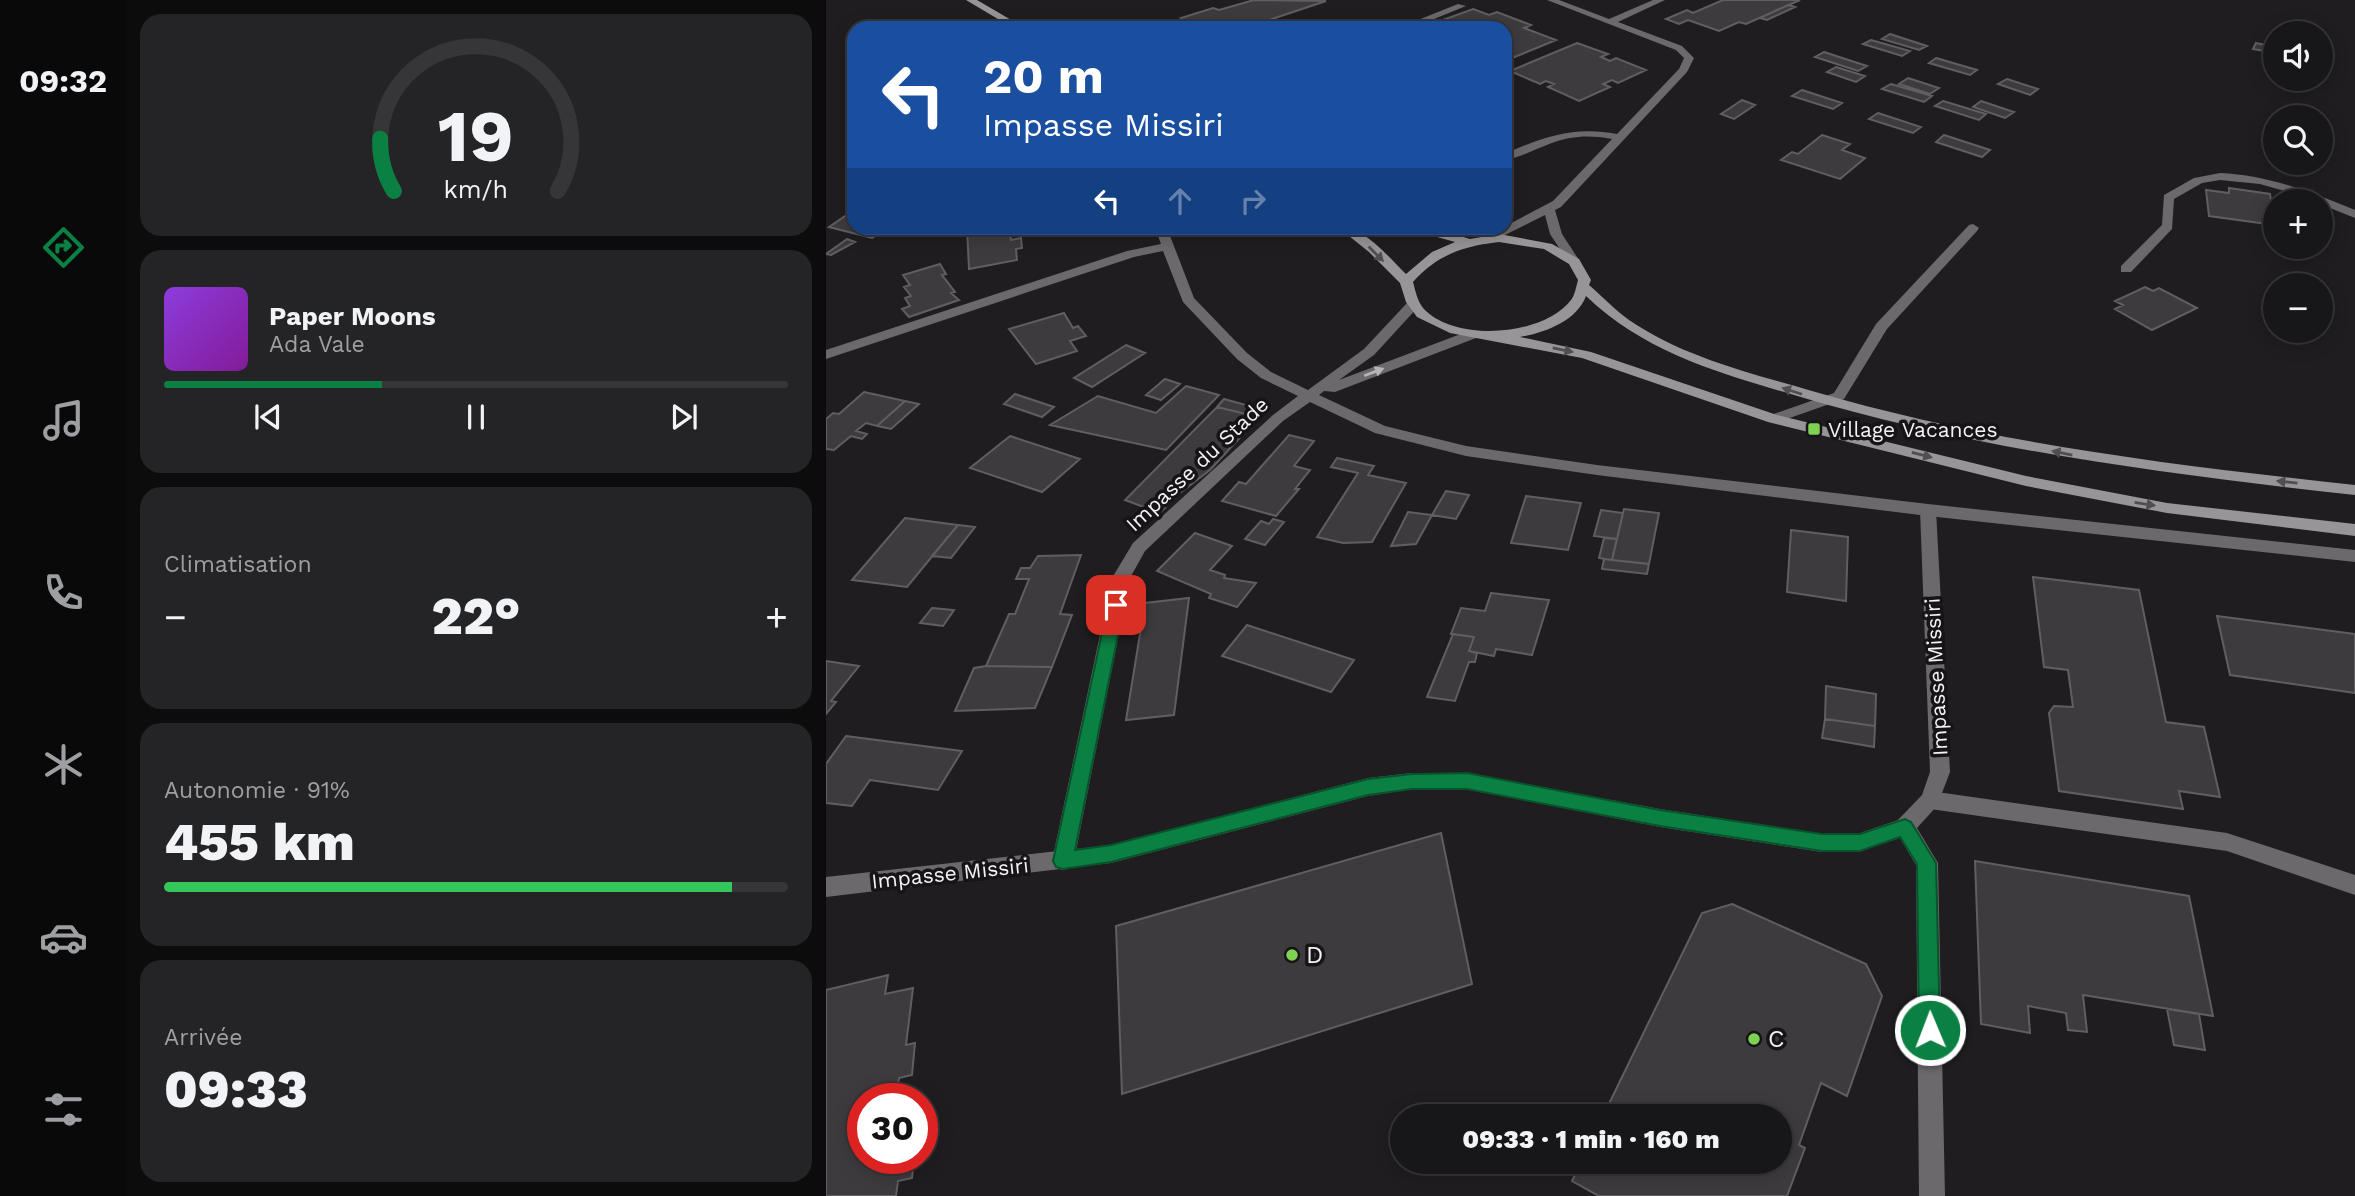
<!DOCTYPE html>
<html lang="fr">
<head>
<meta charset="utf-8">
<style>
  :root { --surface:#171618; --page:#242325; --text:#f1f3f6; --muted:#9e9fa2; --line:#363537; --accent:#0b8043 }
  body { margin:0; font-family:"Work Sans",sans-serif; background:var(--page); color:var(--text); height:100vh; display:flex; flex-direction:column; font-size:26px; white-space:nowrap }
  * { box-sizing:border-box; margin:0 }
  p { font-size:23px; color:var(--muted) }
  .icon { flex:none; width:38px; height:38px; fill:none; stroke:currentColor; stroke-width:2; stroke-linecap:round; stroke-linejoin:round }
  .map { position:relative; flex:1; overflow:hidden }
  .panel { display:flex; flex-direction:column; gap:14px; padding:14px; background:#0d0c0d; width:700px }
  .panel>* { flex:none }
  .guide { position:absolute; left:21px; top:21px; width:665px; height:214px; border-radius:21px; box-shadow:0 4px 18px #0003,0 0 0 2px var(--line); background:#1a4fa0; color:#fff; overflow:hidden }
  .controls { position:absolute; left:1437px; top:21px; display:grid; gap:14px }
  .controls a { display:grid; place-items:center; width:70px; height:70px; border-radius:50%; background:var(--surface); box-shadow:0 4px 18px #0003,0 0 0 2px var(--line); font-size:35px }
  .speed { position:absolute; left:21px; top:1083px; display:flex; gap:14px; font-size:35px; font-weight:700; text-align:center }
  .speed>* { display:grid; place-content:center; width:91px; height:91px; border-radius:50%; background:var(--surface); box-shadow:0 4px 18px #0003,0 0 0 2px var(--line); line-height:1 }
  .speed .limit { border:10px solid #d22; background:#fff; color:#111 }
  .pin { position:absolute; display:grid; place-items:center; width:60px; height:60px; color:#fff; margin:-30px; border-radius:14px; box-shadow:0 4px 10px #0006 }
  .me { position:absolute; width:77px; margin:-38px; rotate:359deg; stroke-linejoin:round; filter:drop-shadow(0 0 5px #0008) }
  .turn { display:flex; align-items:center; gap:24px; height:147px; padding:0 21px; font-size:32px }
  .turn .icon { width:91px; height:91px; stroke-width:2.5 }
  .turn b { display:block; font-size:49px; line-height:60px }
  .lanes { display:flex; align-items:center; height:66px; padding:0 21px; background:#0003; justify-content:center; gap:35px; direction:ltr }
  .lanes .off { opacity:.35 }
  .big { font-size:52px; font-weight:800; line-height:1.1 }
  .panel .widget { flex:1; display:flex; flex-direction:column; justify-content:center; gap:10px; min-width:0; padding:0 24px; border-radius:21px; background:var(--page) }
  .panel .dial { align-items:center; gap:0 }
  .dial svg { height:182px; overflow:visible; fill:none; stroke:var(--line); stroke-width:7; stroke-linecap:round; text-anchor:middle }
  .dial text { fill:var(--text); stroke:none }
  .song { display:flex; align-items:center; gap:21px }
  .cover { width:84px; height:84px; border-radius:10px; background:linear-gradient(135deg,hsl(270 70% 55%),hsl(290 70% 35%)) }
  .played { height:7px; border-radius:4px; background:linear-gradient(90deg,var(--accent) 35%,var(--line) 35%) }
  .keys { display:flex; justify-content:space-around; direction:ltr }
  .heat { display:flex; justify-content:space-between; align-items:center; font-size:38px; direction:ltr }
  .charge { height:10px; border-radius:5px; background:linear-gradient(90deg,#34c759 91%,var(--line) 0) }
  .trip { position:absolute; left:564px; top:1104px; width:402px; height:70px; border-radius:35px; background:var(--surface); box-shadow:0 4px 18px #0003,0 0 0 2px var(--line); font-weight:800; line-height:70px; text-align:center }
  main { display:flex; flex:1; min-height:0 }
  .dock { display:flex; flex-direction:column; width:126px; justify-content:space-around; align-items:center; background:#09090a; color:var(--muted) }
  .dock .icon { width:49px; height:49px }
  .dock .selected { color:var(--accent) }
  .dock b { font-size:32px; color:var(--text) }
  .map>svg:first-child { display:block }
</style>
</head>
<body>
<main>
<nav class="dock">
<b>09:32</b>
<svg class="icon selected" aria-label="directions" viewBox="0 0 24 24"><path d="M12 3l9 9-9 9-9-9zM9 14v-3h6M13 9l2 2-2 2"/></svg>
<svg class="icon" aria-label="music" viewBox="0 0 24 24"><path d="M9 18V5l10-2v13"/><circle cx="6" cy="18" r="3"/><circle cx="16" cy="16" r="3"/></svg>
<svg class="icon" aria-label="phone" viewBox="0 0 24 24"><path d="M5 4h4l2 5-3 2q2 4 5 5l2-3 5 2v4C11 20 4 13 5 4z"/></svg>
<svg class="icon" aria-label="climate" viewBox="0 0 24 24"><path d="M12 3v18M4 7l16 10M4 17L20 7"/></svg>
<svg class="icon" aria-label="car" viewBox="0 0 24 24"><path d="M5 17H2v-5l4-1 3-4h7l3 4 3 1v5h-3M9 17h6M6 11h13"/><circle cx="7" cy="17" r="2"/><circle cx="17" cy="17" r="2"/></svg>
<svg class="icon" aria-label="filters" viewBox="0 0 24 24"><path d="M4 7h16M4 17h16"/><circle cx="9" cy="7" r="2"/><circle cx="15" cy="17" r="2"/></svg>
</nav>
<section class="panel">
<div class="widget dial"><svg viewBox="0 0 100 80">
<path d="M14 69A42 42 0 1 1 86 69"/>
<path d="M14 69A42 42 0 0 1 8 46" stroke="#0b8043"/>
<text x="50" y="56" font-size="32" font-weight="700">19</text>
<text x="50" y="72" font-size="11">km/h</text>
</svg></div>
<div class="widget">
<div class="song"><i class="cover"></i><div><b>Paper Moons</b><p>Ada Vale</p></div></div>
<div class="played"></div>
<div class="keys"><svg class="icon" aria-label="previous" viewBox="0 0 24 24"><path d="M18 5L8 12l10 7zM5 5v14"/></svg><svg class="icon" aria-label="pause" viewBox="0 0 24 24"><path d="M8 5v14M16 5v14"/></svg><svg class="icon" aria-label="next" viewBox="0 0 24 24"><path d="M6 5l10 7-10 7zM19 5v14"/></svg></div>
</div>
<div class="widget"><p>Climatisation</p>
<div class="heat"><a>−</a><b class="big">22°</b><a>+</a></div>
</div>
<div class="widget"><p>Autonomie · 91%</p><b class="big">455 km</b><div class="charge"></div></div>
<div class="widget"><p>Arrivée</p><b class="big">09:33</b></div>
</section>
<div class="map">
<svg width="1529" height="1196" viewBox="0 0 1529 1196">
  <rect width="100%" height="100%" fill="#1f1d20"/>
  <path fill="#3d3b3e" stroke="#605e61" stroke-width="2" d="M428 0 500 1 419 28H374L355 18 387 8 393 10Z
    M897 0H974L920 24 913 22 893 31 862 20 853 24 840 19 861 10 867 13Z
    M962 5 969 7 941 20 934 18Z
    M647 9 663 15 671 12 705 25 698 28 730 40 679 61V28H625L611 22Z
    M1064 34 1101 46 1093 50 1056 39Z
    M1045 40 1084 51 1076 56 1037 44Z
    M751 43 782 54 775 57 784 61 790 58 820 70 792 83 786 80 777 84 784 87 753 101 722 87 728 84 720 81 714 84 684 71Z
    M1430 43 1449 47V53L1427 49Z
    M998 52 1041 66 1032 71 989 57Z
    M1110 58 1151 70 1144 75 1103 63Z
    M1010 67 1039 76 1030 82 1001 72Z
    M1082 78 1113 88 1104 94 1073 84Z
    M1181 79 1212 89 1204 95 1172 84Z
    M1065 84 1106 96 1098 102 1056 89Z
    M976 90 1016 103 1007 109 966 96Z
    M916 100 929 105 908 119 895 114Z
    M1117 101 1160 114 1153 120 1109 106Z
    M1155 101 1188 112 1179 118 1147 107Z
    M1052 113 1095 127 1087 133 1043 119Z
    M996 135 1024 144 1016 150 1039 158 1014 179 955 160 966 152 972 154Z
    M1118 135 1164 150 1156 157 1110 142Z
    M1403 188 1444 194 1449 225 1383 216 1380 190 1403 193Z
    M28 210V228H63L46 238 3 227Z
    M141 228H183L185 240 195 238 196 248 190 249 191 260 143 269Z
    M21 239 29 242 5 255 0 254Z
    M114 264 120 274 116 275 129 292 125 293 133 300 83 317 76 309 84 306 79 298 85 296 78 287 84 285 77 275Z
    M1319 287 1327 291 1333 288 1371 308 1326 330 1289 309 1297 305 1289 301Z
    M238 313 247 328 252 326 260 336 244 341 251 351 210 364 183 329Z
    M300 345 319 353 266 387 248 378Z
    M339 379 354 384 335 400 320 395Z
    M360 386 393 395 340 450 224 425 272 396 330 413Z
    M38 392 79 401 51 426 40 423 30 431 41 434 36 439 25 436 8 450 0 449V419L7 413 13 414Z
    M189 394 228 407 216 417 178 404Z
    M398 399 438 410 432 417 391 407Z
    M79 401 93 404 65 429 51 426Z
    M391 407 433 417 384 470 350 496 334 513 299 500Z
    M463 435 488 441 468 466 484 470 469 489H473L450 516 396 501 413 482 420 484Z
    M184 436 254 459 216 492 144 468Z
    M511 458 548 466 542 475 580 483 546 542 517 543 491 537 532 473 505 467Z
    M620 491 643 495 630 519 606 515Z
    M700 496 755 503 742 550 685 543Z
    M798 509 833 513 823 564 786 560Z
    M775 510 797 513 791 539 768 536Z
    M582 512 606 515 590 544 565 546Z
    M79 518 132 525 81 587 26 580Z
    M447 519 458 522 439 545 419 539 435 521 443 524Z
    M132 525 149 527 125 558 106 556Z
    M965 530 1022 537 1020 601 961 592Z
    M369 533 406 546 384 570 399 575 398 578 430 583 411 607 383 598 385 594 331 571Z
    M778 538 791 539 786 560 773 558Z
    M255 555 234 614 246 615 226 667 160 666 183 614H189L203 579H190L195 568H204L212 556Z
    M778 559 786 560 823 564 821 574 776 569Z
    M1207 577 1313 590 1340 722 1378 727 1394 797 1353 791 1357 809 1233 791 1223 713 1228 706 1247 707 1242 670 1218 667Z
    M665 593 723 600 706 655 670 649 668 656 643 651 648 637 625 634 635 608 659 611Z
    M363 598 348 715 300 720 319 603Z
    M106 608 128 610 117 626 94 623Z
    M1391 616 1529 634V693L1404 675Z
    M421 625 528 660 505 692 396 656Z
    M627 634 648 637 643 651 651 653 649 662H643L629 701 601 697Z
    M0 661 33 666 5 701 10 702 0 714Z
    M160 666 223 667H226L209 708 129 711 148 668Z
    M1000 686 1050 694 1049 726 999 719Z
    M999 719 1049 726 1048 747 996 738Z
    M20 736 136 751 112 790 44 780 26 806 0 803V764Z
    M615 833 646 984 296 1094 290 926Z
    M1149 861 1363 896 1387 1016 1257 995 1261 1032 1242 1030 1240 1013 1202 1006 1204 1033 1155 1024Z
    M906 904 1040 964 1056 996 1021 1096 995 1083 973 1145 979 1148 961 1196H773L746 1181 755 1162H954V1116H777L876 913Z
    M62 975 59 994 87 988 80 1045 89 1043 86 1075 73 1078 70 1099H37V1158H88L86 1178 72 1181 70 1196H0V990Z
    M1341 1009 1373 1014 1379 1050 1348 1045Z"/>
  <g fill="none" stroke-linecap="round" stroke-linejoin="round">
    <path fill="#6b696b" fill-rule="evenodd" d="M721 0H733L783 19 827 0H839L792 22 856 46 868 58 861 72 735 207 729 210 736 234 753 260 747 264 743 263 724 234 719 215 663 243 659 244 653 240 727 201 786 139C736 130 722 148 679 161V154C718 136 749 126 791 134L853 69 858 58 850 50Z
      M632 4 640 6 586 28H572Z
      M1394 173C1442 175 1485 192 1529 210V218L1494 204V201L1434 184 1394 180 1376 183 1348 199 1346 229 1305 272H1295V266L1336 225 1338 195 1368 178Z
      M1147 224 1153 228 1151 231 1061 329 1018 399 952 422H942L940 419 942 416 1008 393 1050 324 1143 225Z
      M329 228H341L368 298 421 353 445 372 482 390 538 349 581 303H591L593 306 548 355 513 380 640 332H650V338L509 392 498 391 493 395 559 426 640 446 771 465 1102 504 1529 550V562L1102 516 771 475 640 456 549 433 484 402 457 421 319 551 304 578 248 861 245 868 237 870 229 868 226 861 286 578 307 543 447 415 472 396 435 378 411 359 357 302 337 251 308 257 0 359V350L301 251 335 244Z
      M1104 791 1401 833 1529 875V895L1401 851 1104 809 1097 806 1094 800 1097 794Z"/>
    <path fill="#6b696b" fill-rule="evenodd" d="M1102 504 1110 510 1124 772 1111 806 1091 828 1112 863 1119 1196H1093L1090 865 1074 838 1034 851 996 852 834 827 641 789H586L542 796 285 863 0 897V877L285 845 542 778 586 773H641L834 809 996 834 1034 833 1072 820 1096 795 1104 772 1094 510Z"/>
    <path fill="#979598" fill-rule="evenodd" d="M140 0H151L199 28H187Z
      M513 228C539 226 562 257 580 274L606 252 629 242 590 231 588 228H606L644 239 673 234 726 244 753 259 765 280 763 285C777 297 789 310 803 320 857 357 924 373 986 391 1163 443 1346 465 1529 485V495C1339 474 1151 450 968 395 893 373 818 352 760 296 751 321 718 333 694 337L765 352 951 415 1200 476 1341 503 1529 524V536L1341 513 1200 486 942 422 756 358 624 333 591 317 580 302 574 283 543 252ZM673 242 718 249 743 264 752 280C750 287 749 295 745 300 717 336 633 342 600 311 592 304 590 293 587 282 611 255 637 246 673 242Z"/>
  </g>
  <defs><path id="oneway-solid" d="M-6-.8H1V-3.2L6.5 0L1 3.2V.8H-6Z" transform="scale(1.75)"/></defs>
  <g fill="#504e50">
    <use href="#oneway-solid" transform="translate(550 254) rotate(45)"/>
    <use href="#oneway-solid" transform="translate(737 350) rotate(12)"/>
    <use href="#oneway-solid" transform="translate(966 391) rotate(-162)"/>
    <use href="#oneway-solid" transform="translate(1236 453) rotate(-169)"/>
    <use href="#oneway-solid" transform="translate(1096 455) rotate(14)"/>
    <use href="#oneway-solid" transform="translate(1461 482) rotate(-174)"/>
    <use href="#oneway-solid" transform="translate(1319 504) rotate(9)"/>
  </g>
  <use fill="#b6b4b6" href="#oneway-solid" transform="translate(548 372) rotate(-21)"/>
  <path fill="#0b8043" stroke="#07532c" stroke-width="2" d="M290 599 298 605 249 850 285 845 542 779 586 774 641 773 834 810 996 834H1034L1079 819 1085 822 1110 863 1114 1030 1111 1037 1104 1040 1096 1037 1093 1030 1091 864 1074 837 1034 851H996L834 826 641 789H586L542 795 285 862 237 869 230 867 227 861 282 605Z"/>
  <g fill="#7ed153" stroke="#161416" stroke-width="2.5">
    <rect x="981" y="422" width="14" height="14" rx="3.5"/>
    <circle cx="466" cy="955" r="7"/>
    <circle cx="928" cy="1039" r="7"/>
  </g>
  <g text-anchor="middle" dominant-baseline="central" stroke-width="7" stroke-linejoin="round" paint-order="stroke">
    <g font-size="21" fill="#f4f2f4" stroke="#161416" text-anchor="start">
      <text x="1002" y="429">Village Vacances</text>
    </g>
    <g font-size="21" fill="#f4f2f4" stroke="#161416">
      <text transform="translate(371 464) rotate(-43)">Impasse du Stade</text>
      <text transform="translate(1110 677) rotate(-93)">Impasse Missiri</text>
      <text transform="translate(124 873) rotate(-6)">Impasse Missiri</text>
    </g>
    <g font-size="24" fill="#f4f2f4" stroke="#161416" text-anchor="start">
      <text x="480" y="955">D</text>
      <text x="942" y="1039">C</text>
    </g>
  </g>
</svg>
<div class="controls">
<a><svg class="icon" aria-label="sound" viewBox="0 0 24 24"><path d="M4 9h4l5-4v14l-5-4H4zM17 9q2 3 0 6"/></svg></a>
<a><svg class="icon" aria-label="search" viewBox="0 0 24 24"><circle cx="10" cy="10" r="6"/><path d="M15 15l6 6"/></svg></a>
<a>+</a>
<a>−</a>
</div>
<div class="speed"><div class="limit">30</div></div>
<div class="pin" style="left:290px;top:605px;background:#d93025"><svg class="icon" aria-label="arrive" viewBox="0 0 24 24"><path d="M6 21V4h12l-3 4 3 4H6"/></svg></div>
<svg class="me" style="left:1104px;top:1030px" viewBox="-20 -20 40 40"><circle r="17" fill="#0b8043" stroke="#fff" stroke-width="3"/><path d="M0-11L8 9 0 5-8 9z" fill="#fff"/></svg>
<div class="trip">09:33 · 1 min · 160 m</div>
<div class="guide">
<div class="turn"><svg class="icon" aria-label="left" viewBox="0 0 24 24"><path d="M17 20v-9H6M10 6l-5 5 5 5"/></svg><div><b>20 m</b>Impasse Missiri</div></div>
<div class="lanes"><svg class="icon" aria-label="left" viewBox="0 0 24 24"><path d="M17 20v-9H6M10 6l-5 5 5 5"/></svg><svg class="icon off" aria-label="ahead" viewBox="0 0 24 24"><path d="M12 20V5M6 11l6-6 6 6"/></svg><svg class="icon off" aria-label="right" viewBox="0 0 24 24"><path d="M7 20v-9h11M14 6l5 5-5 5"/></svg></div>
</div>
</div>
</main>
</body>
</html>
